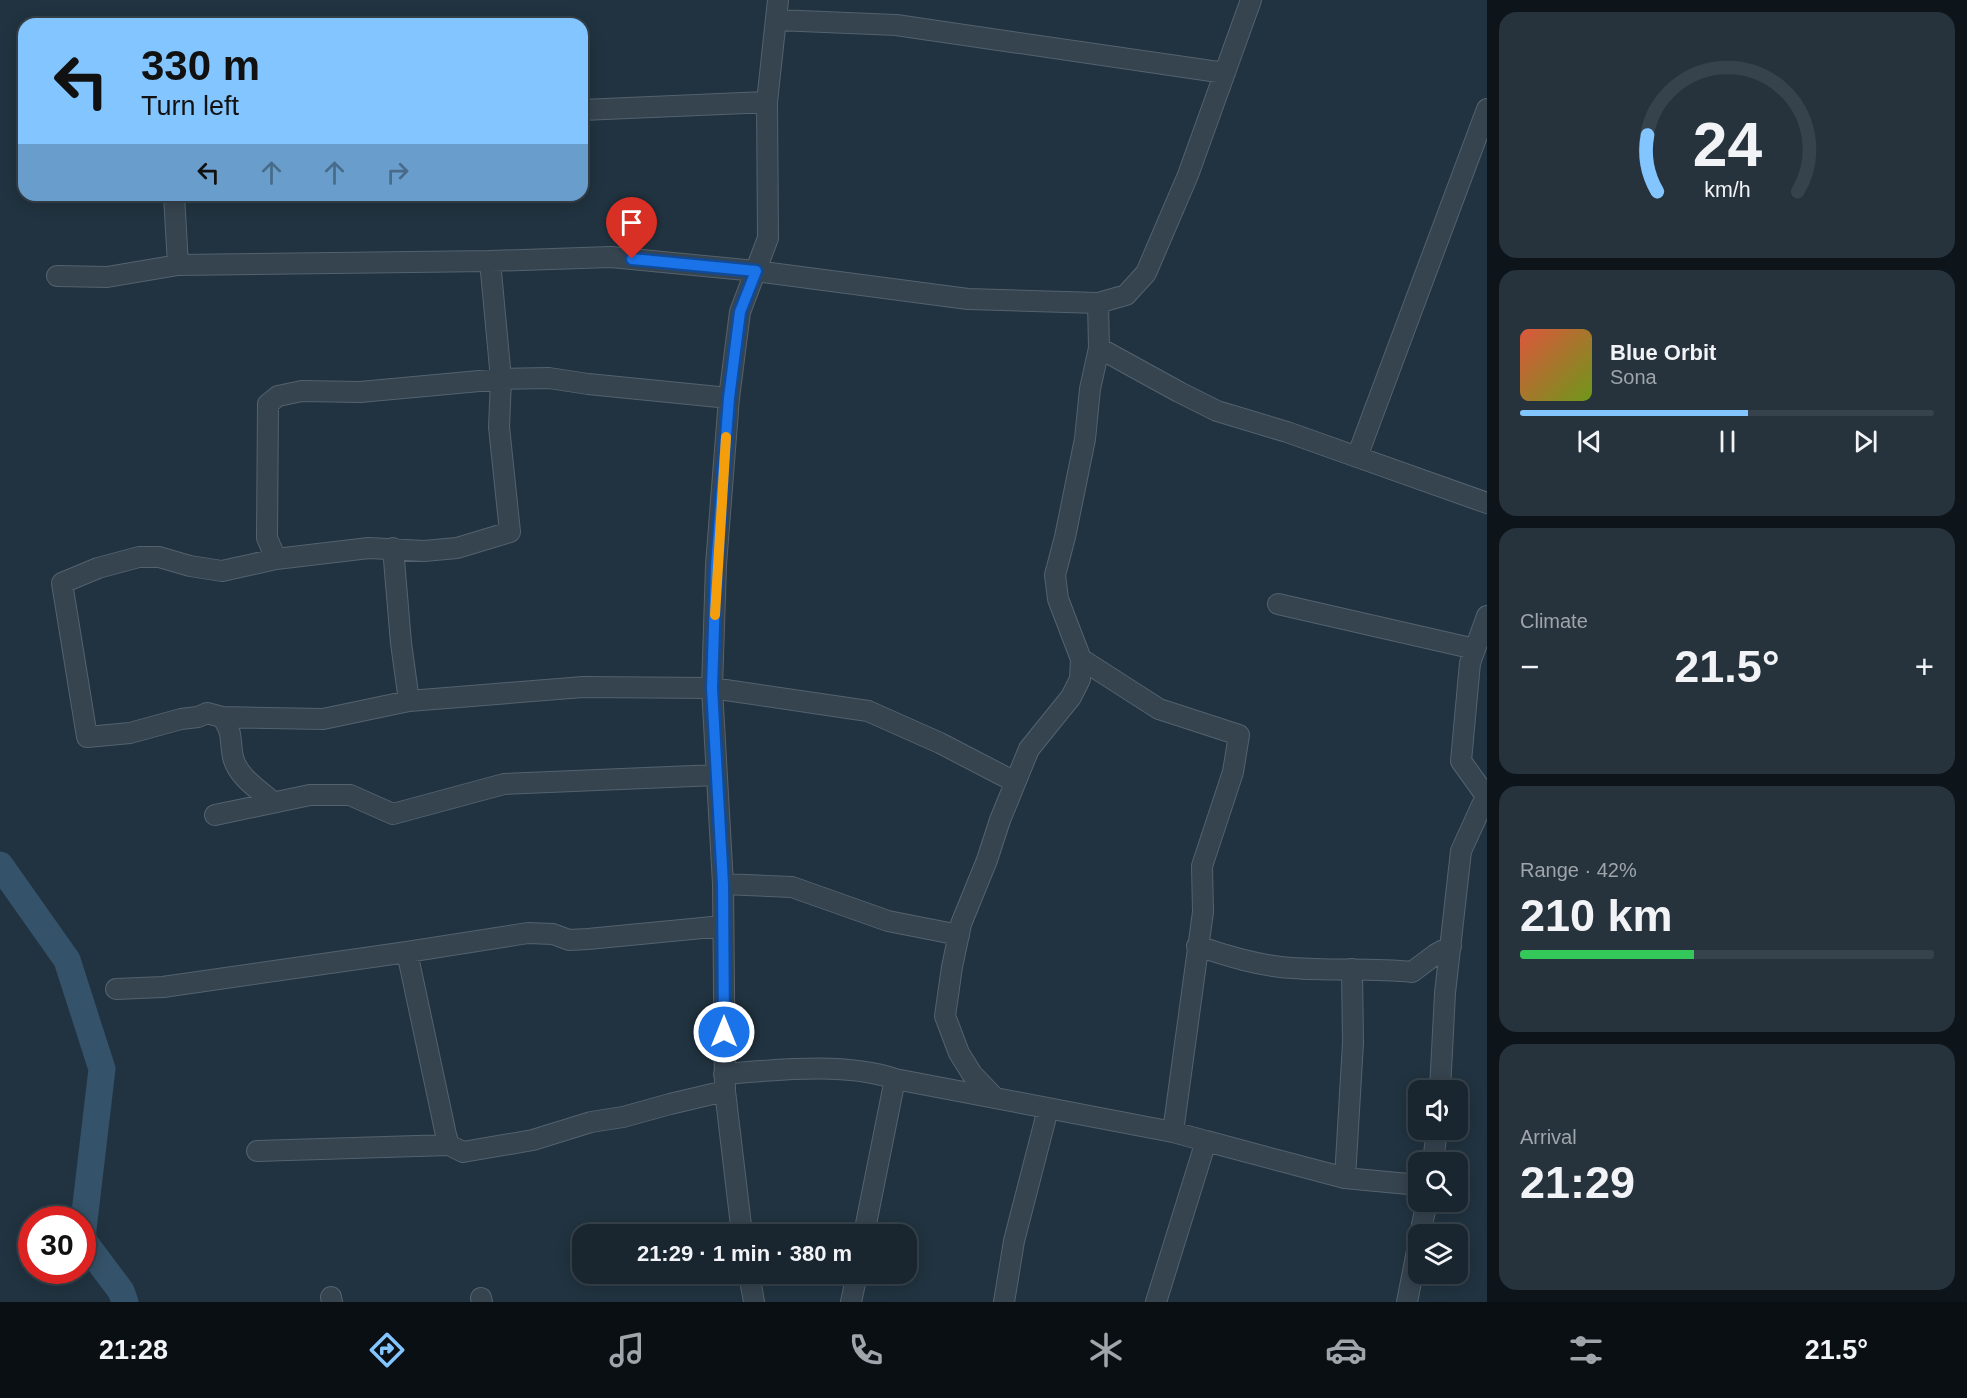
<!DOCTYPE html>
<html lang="en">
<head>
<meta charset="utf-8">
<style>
  :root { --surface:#192630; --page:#26323c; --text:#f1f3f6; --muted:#9fa5ab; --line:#37434c; --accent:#83c5ff }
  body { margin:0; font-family:Helvetica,sans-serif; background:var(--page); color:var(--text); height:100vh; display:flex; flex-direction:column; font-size:22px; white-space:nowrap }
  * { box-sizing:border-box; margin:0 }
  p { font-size:20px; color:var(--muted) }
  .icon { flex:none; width:33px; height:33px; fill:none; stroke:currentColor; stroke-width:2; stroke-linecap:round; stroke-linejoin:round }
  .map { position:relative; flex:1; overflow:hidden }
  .sheet { display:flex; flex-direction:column; gap:12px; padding:12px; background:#0e151a; width:480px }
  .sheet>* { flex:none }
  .hud { position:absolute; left:18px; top:18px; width:570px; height:183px; border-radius:18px; box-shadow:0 3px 15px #0003,0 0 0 2px var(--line); background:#83c5ff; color:#111; overflow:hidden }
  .controls { position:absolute; left:1408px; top:1080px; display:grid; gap:12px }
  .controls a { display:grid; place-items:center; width:60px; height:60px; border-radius:12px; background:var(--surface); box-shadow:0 3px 15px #0003,0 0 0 2px var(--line); font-size:30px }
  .speed { position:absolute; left:18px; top:1206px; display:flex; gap:12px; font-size:30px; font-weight:700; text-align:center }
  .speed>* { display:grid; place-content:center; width:78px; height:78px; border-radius:50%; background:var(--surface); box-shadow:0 3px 15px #0003,0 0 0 2px var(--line); line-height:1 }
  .speed .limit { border:9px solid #d22; background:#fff; color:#111 }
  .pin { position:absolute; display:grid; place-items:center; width:51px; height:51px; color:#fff; margin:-62px -26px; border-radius:50% 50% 50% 0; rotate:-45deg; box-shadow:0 0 6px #0007 }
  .pin .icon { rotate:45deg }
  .me { position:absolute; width:66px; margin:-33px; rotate:0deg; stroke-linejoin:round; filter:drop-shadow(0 0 4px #0008) }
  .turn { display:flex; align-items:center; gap:21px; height:126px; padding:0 24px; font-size:27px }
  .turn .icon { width:78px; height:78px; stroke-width:2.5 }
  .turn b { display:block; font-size:42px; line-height:51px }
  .lanes { display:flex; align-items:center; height:57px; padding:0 24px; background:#0003; justify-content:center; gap:30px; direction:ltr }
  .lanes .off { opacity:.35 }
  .big { font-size:45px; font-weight:700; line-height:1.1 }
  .sheet .card { flex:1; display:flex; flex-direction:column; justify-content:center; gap:9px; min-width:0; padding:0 21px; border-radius:18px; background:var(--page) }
  .sheet .dial { align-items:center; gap:0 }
  .dial svg { height:156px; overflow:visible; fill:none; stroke:var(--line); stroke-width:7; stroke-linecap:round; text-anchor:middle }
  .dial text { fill:var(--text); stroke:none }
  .song { display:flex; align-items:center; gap:18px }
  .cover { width:72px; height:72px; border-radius:9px; background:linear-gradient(135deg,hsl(10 70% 55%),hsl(80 70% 35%)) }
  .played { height:6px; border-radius:3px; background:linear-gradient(90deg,var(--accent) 55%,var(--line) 55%) }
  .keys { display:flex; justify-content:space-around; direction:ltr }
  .heat { display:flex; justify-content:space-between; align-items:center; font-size:33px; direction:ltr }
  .charge { height:9px; border-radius:4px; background:linear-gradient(90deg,#34c759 42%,var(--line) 0) }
  .trip { position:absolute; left:572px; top:1224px; width:345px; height:60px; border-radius:18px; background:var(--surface); box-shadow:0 3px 15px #0003,0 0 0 2px var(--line); font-weight:700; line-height:60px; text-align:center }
  .tabs { display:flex; height:96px; justify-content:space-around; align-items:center; background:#0a0f13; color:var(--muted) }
  .tabs .icon { width:42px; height:42px }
  .tabs .active { color:var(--accent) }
  .tabs b { font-size:27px; color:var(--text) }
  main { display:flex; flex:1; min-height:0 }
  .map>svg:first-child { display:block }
</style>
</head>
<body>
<main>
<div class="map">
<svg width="1487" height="1302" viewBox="0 0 1487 1302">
  <rect width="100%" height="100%" fill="#213340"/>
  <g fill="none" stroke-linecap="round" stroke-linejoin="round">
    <path stroke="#345269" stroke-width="27" d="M0 865 67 960 102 1069 82 1238
      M82 1239 121 1291 125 1302"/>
    <g stroke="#54626e" stroke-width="22">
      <path id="minor" d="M777 20 896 25 1225 73
        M582 110 767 102
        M178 265 490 261 611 257 756 271 968 299 1098 303 1126 295 1146 273 1188 175 1251 0
        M57 276 107 277 178 265 174 195
        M1098 303 1099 348 1090 389 1085 439 1065 537 1055 575 1058 599 1081 659 1080 679 1071 697 1029 749 1000 820 987 860 961 924 952 967 945 1016 959 1053 972 1074 995 1098 1173 1132 1206 1141 1156 1302
        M1099 348 1179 392 1217 411 1287 432 1487 503
        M1357 457 1487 109
        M393 548 401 643 409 701
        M276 559 267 538 268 404 278 396 302 391 360 392 501 379 549 378 588 384 729 398
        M1278 604 1475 649
        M1081 659 1159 709 1239 735 1233 772 1202 866 1203 912 1173 1132
        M222 717 323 719 409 701 583 687 712 688 868 711 940 743 1015 782
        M1486 796 1461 761 1470 663 1487 616
        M273 802C259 790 237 776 233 757 229 738 234 735 222 717L207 713 198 717 181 719 130 733 87 737 62 583 98 568 139 557H159L190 566 222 571 276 559 369 548 424 551 457 548 510 532 499 427 501 379 490 261
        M215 815 310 795H350L393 814 504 784 717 775
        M723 884 792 887 888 921 959 935
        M1197 946C1228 956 1259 966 1292 968 1332 971 1372 968 1412 972L1436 954 1451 946
        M407 952 446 1135 449 1145 463 1152 533 1140 591 1122 623 1117 670 1104 725 1091
        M116 989 163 987 407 952 528 933 553 934 569 940 588 939 723 926
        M724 1074C776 1070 845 1062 895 1079L995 1098
        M1440 1090 1445 993 1461 851 1486 796
        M1206 1141 1345 1178 1419 1185
        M257 1151 449 1145
        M1433 1162 1437 1130
        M1345 1178 1353 1043 1352 969
        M742 1234 725 1091 723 884 712 688 716 565 729 398 740 312 768 238 767 102 778 0
        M864 1234 895 1079
        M1420 1234 1427 1202
        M749 1274 754 1302
        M331 1297 332 1302
        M481 1298 482 1302
        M851 1302 857 1274
        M1004 1302 1014 1241 1048 1109
        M1407 1302 1419 1241"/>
    </g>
    <use href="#minor" stroke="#364450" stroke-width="20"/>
  </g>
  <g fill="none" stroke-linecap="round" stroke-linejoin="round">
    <g stroke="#114b97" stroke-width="15">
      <path id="route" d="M632 259 756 271 740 312 729 398 716 566 712 688 723 884 724 1032"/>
    </g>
    <use href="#route" stroke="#1a73e8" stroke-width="10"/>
    <path stroke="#f59e0b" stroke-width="10" d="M715 615 726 437"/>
  </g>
</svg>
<div class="controls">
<a><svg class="icon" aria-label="sound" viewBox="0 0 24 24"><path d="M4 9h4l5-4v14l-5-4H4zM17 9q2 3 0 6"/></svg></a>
<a><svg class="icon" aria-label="search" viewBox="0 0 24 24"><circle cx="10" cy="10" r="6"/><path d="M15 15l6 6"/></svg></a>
<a><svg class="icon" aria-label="layers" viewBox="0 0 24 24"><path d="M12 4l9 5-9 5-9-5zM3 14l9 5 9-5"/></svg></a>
</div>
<div class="speed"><div class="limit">30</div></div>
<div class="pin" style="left:632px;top:259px;background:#d93025"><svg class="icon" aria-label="arrive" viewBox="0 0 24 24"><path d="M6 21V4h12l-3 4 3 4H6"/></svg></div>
<svg class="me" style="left:724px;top:1032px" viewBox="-20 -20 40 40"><circle r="17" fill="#1a73e8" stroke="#fff" stroke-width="3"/><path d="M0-11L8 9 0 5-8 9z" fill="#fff"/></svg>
<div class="trip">21:29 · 1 min · 380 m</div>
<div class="hud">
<div class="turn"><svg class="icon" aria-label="left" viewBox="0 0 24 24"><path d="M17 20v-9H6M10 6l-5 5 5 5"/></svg><div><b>330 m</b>Turn left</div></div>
<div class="lanes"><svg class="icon" aria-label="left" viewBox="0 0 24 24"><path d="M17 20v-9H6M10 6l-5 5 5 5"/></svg><svg class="icon off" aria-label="ahead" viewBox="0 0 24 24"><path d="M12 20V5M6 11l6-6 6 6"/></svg><svg class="icon off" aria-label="ahead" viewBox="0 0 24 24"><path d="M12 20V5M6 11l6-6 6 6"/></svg><svg class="icon off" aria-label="right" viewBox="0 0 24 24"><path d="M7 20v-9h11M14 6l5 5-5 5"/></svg></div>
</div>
</div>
<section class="sheet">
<div class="card dial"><svg viewBox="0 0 100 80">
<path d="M14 69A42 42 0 1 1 86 69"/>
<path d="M14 69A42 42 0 0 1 9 40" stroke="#83c5ff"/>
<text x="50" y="56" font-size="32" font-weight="700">24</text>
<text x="50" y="72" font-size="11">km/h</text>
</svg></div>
<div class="card">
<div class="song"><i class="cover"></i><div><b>Blue Orbit</b><p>Sona</p></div></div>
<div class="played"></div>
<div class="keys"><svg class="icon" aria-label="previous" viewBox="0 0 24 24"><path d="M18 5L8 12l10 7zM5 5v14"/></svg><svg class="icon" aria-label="pause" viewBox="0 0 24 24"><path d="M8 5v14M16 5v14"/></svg><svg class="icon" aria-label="next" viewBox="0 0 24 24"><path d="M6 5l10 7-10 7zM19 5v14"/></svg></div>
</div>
<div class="card"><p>Climate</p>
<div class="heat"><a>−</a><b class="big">21.5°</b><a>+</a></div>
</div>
<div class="card"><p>Range · 42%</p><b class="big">210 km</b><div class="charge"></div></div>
<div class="card"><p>Arrival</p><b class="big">21:29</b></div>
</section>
</main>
<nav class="tabs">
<b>21:28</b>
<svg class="icon active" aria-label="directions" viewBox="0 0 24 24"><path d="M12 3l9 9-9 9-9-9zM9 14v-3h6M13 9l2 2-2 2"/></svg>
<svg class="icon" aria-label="music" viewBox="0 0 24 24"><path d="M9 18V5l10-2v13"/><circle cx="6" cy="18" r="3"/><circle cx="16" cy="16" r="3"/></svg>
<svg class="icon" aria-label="phone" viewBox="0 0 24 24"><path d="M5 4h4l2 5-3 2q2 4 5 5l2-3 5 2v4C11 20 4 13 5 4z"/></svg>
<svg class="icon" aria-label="climate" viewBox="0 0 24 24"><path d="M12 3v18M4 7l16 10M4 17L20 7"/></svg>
<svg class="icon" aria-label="car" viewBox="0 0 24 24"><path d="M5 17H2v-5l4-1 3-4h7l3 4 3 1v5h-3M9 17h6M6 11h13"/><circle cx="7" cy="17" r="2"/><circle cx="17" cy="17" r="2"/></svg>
<svg class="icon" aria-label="filters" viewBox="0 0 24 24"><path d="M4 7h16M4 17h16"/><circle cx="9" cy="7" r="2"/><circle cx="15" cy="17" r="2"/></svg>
<b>21.5°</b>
</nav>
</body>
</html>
